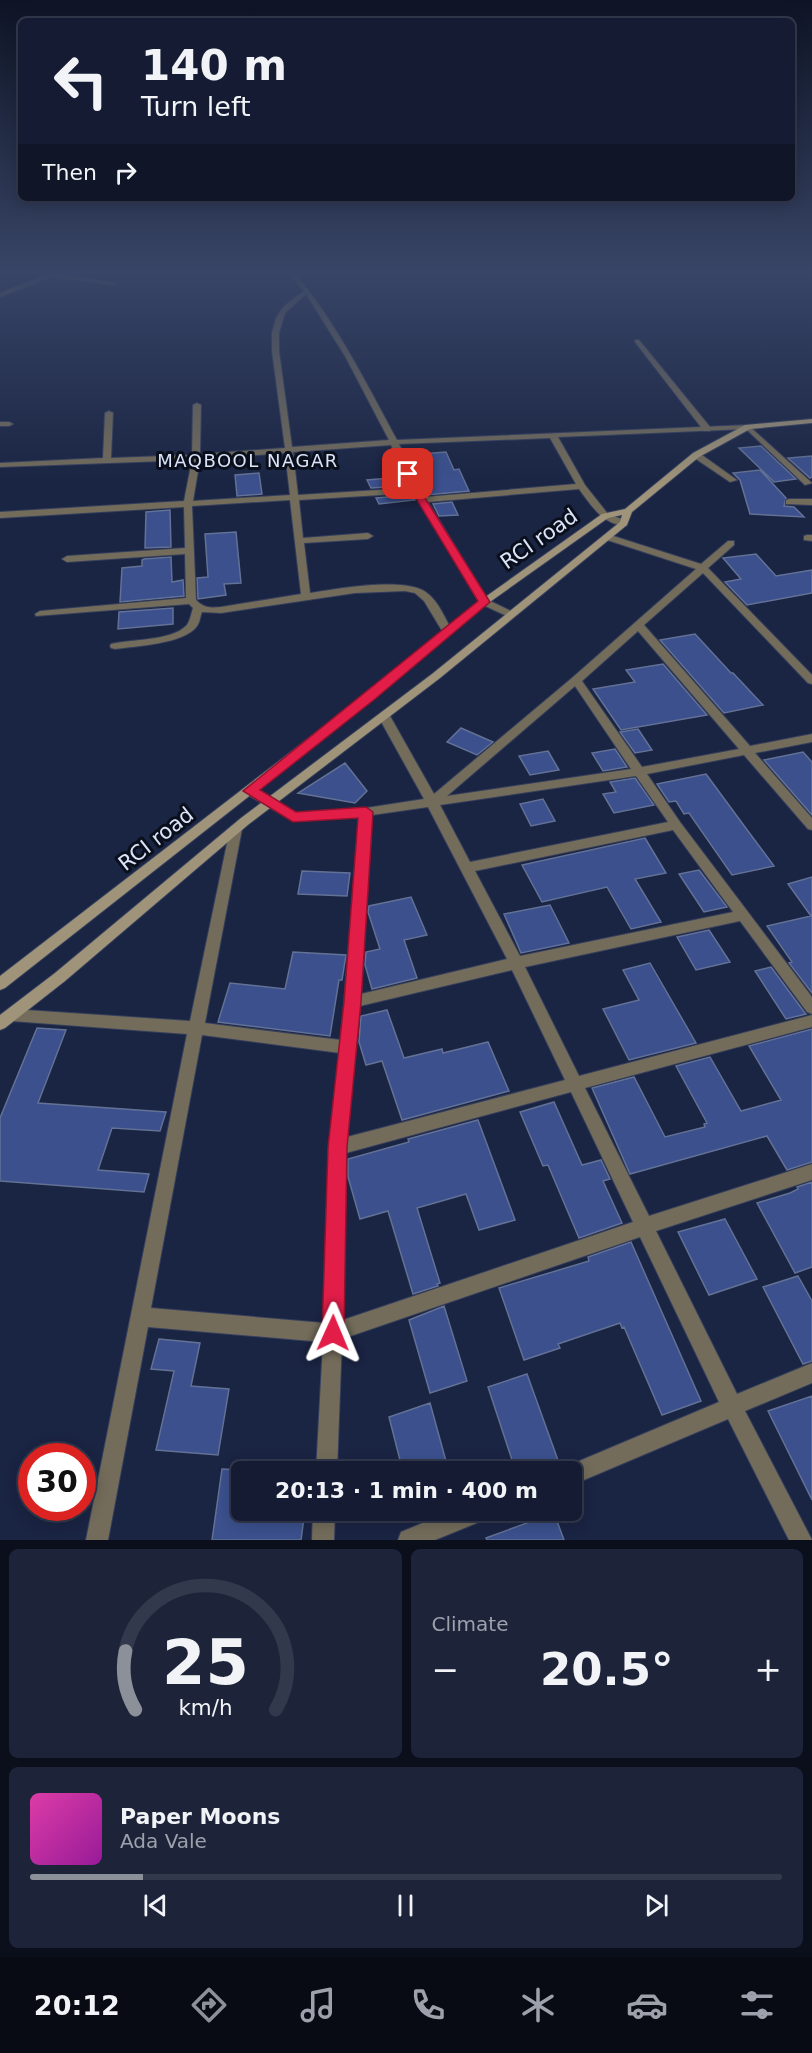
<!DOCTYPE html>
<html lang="en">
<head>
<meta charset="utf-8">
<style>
  :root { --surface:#141b32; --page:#1d243a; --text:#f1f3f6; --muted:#9da1ac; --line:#33394d; --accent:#8c9099 }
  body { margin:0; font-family:"DejaVu Sans",sans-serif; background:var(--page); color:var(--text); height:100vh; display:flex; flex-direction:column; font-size:22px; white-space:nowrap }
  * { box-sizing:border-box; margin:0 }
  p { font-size:20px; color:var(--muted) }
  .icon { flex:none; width:33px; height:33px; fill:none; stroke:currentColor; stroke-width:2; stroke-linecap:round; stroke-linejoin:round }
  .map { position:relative; height:1540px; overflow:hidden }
  .drawer { display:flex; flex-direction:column; gap:9px; padding:9px; background:#0b0f1c; flex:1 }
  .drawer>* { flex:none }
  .guide { position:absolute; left:18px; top:18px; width:777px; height:183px; border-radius:9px; box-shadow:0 3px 15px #0003,0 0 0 2px var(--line); background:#141b32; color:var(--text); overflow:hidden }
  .speed { position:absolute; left:18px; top:1443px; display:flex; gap:12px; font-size:30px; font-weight:700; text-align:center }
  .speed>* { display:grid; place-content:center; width:78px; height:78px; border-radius:50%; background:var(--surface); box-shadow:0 3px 15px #0003,0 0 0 2px var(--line); line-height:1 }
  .speed .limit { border:9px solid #d22; background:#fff; color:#111 }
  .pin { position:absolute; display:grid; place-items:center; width:51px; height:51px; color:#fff; margin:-26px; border-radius:12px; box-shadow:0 3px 9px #0006 }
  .me { position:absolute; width:66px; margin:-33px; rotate:1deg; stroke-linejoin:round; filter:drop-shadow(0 0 4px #0008) }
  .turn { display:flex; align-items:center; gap:21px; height:126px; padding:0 24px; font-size:27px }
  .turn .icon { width:78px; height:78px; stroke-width:2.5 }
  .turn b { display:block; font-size:42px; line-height:51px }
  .then { display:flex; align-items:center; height:57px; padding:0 24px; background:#0003; gap:12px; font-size:22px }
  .big { font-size:45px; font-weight:800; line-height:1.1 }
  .drawer .widget { flex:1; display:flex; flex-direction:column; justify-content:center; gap:9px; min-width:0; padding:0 21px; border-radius:9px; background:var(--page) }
  .drawer .dial { align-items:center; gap:0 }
  .dial svg { height:156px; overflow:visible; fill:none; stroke:var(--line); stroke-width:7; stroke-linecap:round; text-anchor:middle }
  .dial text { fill:var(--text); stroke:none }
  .song { display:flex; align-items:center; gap:18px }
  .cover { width:72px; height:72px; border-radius:9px; background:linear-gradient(135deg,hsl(320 70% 55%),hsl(300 70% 35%)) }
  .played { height:6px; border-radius:3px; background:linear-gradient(90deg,var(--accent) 15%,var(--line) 15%) }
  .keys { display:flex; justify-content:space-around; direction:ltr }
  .heat { display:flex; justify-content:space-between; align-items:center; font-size:33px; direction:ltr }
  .drawer .tiles { flex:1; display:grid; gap:9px; grid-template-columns:1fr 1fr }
  .widget:last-child { grid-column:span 2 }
  .trip { position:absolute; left:231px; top:1461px; width:351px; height:60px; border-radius:9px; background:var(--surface); box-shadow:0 3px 15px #0003,0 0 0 2px var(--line); font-weight:800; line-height:60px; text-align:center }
  .dock { display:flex; height:96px; justify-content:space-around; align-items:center; background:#080b14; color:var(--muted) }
  .dock .icon { width:42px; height:42px }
  .dock .active { color:var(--accent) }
  .dock b { font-size:27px; color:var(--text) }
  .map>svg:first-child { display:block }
</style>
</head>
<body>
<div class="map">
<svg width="812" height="1540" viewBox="0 0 812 1540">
  <rect width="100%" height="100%" fill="#1a2443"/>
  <path fill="#3b508d" stroke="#627195" stroke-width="1.5" d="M761 446 796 479 774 482 739 448Z
    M446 452 454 470 459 469 469 491 426 495 407 455Z
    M812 456V477L810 478 788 458Z
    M760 470 786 498 784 506 794 507 804 517 750 514 740 480 733 473Z
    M259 473 262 494 237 496 235 475Z
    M403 477 408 486 371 488 367 480Z
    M412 495 415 500 379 504 376 498Z
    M452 502 458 515 439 516 433 504Z
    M170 510 171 547 145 548 146 512Z
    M236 532 241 583 224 584 226 595 198 599 197 578 208 577 205 534Z
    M756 554 776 576 812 570V593L747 605 725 582 741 579 723 558Z
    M171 557 172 582 183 580 184 596 120 602 122 568 142 566V560L144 559Z
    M173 608V624L118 629 119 612Z
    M695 634 731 673H733L763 705 724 713 660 640Z
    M663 664 707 715 621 730 593 689 635 682 626 670Z
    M461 728 493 742 477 755 447 742Z
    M638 729 652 750 635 753 620 732Z
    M615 749 627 767 603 771 592 753Z
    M548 751 559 770 530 775 519 756Z
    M803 752 812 762V815L764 760Z
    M345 763 367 791 355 803 298 793Z
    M706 774 745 827 774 866 732 875 689 813 684 814 676 801 669 802 657 784Z
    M635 778 654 805 614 813 603 794 616 792 610 782Z
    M543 799 555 821 531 826 520 804Z
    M645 838 666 873 635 879 661 922 631 929 607 887 542 902 522 865Z
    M699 870 727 907 704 912 679 874Z
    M302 871 350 873 347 896 298 894Z
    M812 877V993L789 963 792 962 767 926 811 916 788 884Z
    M411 897 427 935 404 940 417 978 372 989 365 965 366 952 380 949 368 912 369 906Z
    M550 905 569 943 521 953 504 914Z
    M709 930 730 962 696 970 677 937Z
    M293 952 346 955 342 980H339L330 1036 218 1022 230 983 285 989Z
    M650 963 696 1043 629 1060 603 1009 639 1000 623 970Z
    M771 967 805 1013 806 1014 786 1019 755 971Z
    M387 1010 404 1058 442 1049 443 1053 488 1042 509 1091 402 1120 382 1061 366 1065 359 1042 361 1016Z
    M37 1028 66 1030 38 1103 166 1112 160 1131 112 1128 98 1170 149 1174 144 1192 0 1181V1118Z
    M812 1029V1162L787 1170 767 1136 630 1174 592 1088 634 1077 665 1137 705 1127 704 1124 707 1123 676 1066 710 1057 741 1111 781 1100 749 1046Z
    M554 1102 582 1165 601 1160 610 1179 603 1181 622 1223 579 1238 548 1165 543 1166 520 1112Z
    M478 1120 515 1220 479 1230 466 1194 417 1208 440 1283 437 1284 438 1286 413 1294 388 1211 360 1219 348 1177V1159L409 1142 408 1139Z
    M812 1182V1267L795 1273 757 1203 790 1193 798 1189 797 1187Z
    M725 1219 757 1279 709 1295 678 1232Z
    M631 1242 701 1401 662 1415 624 1327 622 1328 620 1323 558 1344 560 1348 524 1360 499 1288 589 1261 588 1257Z
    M798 1276 812 1301V1361L803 1364 763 1287Z
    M444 1306 467 1381 430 1393 409 1320Z
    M159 1339 200 1343 191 1386 229 1389 218 1455 156 1450 174 1371 151 1369Z
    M527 1374 559 1463 534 1472H516L488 1387Z
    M812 1396V1500L768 1411Z
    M430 1403 449 1472H403L389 1417Z
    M222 1469 242 1470V1510H305L301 1540H212Z
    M554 1513 564 1540H487L486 1538Z"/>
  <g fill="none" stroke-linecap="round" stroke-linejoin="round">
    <g stroke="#353f5c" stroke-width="2">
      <path id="lane" d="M635 340H639L710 427V431H704L635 342Z"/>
    </g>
    <g stroke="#353f5c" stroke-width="2">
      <path id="street" d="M59 270H66L57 274 116 283 113 285 51 277 0 297V293Z
        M286 270H292C335 320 365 381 397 440L748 425 812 483 805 485 746 429 558 437 585 485 608 514 627 521V525C604 527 591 505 579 489L428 502 488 600 515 613 516 615 511 618 481 604 413 493 299 500 303 538 368 533 373 536 368 539 304 543 310 593C336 589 407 576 427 593 439 602 445 619 453 632L448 635 444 634 424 601 415 593 405 591 355 593 221 613 202 612C200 617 200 622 197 626 185 644 135 646 115 649L111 648 110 646 111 644C131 639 171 641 186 626 190 622 191 614 193 608L189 604 36 616 35 614 40 611 186 598 185 554 67 562 62 559 67 556 185 548 184 507 0 518V512L184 501 192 460 0 467V463L103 458 105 413 109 411 113 413 111 458 192 455 193 405 197 403 201 405 200 454 285 448 272 351V333L276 318 283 307 304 291ZM306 294 345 356 389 440 292 447 279 351V333L285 313ZM550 438 576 484 425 497 399 444ZM391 445 411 488 298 495 293 452ZM285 453 290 495 193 501 200 459ZM290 500 301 594 221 607C210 608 204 608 196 600L192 506Z
        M0 422H9L13 424 9 426H0Z
        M693 453H699L737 480 730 482 693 457Z
        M789 499H812V505L786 504V500Z
        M607 534 701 564 728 541H734V545L708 568 812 675V684L808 683 703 573 644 625 750 746 812 734V742L755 753 812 818V830L808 829 744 755 647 774 680 822 812 997V1014L807 1012 740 921 525 967 579 1076 812 1015V1027L585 1088 649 1216 812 1164V1180L656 1231 737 1394 812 1363V1383L745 1411 812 1540H789L728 1419 572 1485V1472H563L565 1467 719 1402 640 1237 342 1339 337 1472H316L323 1342 148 1327 108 1540H86L187 1034 11 1021 6 1019 3 1015 6 1011 11 1009 190 1021 230 829 231 826H241L242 829 205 1023 341 1040 359 817 293 821 246 794 244 791 246 788H254L295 813 366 808 424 799 378 716 384 713 390 716 434 794 572 678 696 569 604 539 602 537ZM638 631 739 749 642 767 582 681ZM575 686 631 769 447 796ZM636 776 668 822 470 862 440 805ZM428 807 507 959 361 994 372 815ZM673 830 733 912 520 956 475 871ZM512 970 565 1080 347 1137 360 1006ZM202 1035 340 1053 330 1147 324 1323 151 1308ZM571 1092 633 1222 343 1320 346 1153Z
        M807 535H812V541L804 540V536Z
        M313 1510H335L334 1540H312Z
        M454 1510H492L489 1518 435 1540H398L401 1532Z"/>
    </g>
    <g stroke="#353f5c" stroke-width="2">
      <path id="secondary" d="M812 419V423L750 429 699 457 632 512 627 525 440 678 249 824 65 981 5 1028 0 1030V1015L55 973 241 818 432 674 620 522 622 515 608 518 487 604 374 698 5 988 0 990V976L366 694 481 600 602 514 625 509 693 453 745 425Z"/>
    </g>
    <use href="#lane" fill="#736c5b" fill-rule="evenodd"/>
    <use href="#street" fill="#736c5b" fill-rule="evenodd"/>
    <use href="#secondary" fill="#9f9379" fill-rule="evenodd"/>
  </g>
  <linearGradient id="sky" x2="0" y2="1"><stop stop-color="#0e1425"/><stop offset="0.56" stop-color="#384566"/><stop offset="1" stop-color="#384566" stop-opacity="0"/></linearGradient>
  <rect width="812" height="485" fill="url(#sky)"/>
  <path fill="#e11d48" stroke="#92132f" stroke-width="1.5" d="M408 471 413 474 420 490 490 602 375 699 260 790 296 812 366 807 373 812 361 1002 347 1147 344 1333 341 1341 333 1344 326 1341 322 1333 328 1147 344 1002 358 818 293 822 243 791 478 601 411 490 404 474Z"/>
  <g text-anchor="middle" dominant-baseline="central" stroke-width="6" stroke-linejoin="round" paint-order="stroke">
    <g font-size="18" letter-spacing="1.5" fill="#dce4f9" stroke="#0a0f1c">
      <text x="248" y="460">MAQBOOL NAGAR</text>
    </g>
    <g font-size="21" fill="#dce4f9" stroke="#0a0f1c">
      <text transform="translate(539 539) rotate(-35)">RCI road</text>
      <text transform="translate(156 839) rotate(-38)">RCI road</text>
    </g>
  </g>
</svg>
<div class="speed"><div class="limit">30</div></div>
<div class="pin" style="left:408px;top:474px;background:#d93025"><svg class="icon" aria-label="arrive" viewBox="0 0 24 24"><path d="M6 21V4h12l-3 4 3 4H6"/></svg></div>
<svg class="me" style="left:333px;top:1333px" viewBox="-20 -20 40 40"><path d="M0-17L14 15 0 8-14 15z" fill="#e11d48" stroke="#fff" stroke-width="4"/></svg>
<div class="trip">20:13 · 1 min · 400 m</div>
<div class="guide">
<div class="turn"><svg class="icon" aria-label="left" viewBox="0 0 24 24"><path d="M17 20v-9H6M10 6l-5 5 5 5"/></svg><div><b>140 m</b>Turn left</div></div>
<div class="then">Then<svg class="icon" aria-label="right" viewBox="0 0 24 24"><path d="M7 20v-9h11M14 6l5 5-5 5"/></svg></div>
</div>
</div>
<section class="drawer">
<div class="tiles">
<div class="widget dial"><svg viewBox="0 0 100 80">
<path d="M14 69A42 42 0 1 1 86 69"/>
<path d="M14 69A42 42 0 0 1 9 39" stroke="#8c9099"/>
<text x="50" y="56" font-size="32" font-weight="700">25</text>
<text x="50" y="72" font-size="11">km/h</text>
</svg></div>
<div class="widget"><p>Climate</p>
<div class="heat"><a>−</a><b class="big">20.5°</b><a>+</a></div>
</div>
<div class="widget">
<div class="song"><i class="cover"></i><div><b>Paper Moons</b><p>Ada Vale</p></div></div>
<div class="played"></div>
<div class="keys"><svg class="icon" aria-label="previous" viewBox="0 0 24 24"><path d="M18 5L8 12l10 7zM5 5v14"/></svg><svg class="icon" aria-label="pause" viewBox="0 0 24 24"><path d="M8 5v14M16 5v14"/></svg><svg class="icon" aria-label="next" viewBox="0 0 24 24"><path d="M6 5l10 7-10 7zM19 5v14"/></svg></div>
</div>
</div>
</section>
<nav class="dock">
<b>20:12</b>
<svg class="icon active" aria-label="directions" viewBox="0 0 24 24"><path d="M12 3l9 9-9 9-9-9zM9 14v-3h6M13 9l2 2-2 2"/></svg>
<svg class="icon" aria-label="music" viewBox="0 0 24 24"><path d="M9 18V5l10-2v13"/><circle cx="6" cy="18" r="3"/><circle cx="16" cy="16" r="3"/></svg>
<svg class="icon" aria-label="phone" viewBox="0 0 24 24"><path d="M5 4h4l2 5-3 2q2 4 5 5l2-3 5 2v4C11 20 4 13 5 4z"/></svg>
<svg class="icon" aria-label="climate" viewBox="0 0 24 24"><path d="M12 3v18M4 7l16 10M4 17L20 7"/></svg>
<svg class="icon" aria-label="car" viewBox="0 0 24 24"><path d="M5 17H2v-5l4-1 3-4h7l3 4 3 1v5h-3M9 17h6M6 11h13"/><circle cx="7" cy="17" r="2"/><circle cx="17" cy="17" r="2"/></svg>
<svg class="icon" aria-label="filters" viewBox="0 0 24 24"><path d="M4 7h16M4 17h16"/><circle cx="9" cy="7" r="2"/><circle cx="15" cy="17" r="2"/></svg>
</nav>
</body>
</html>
